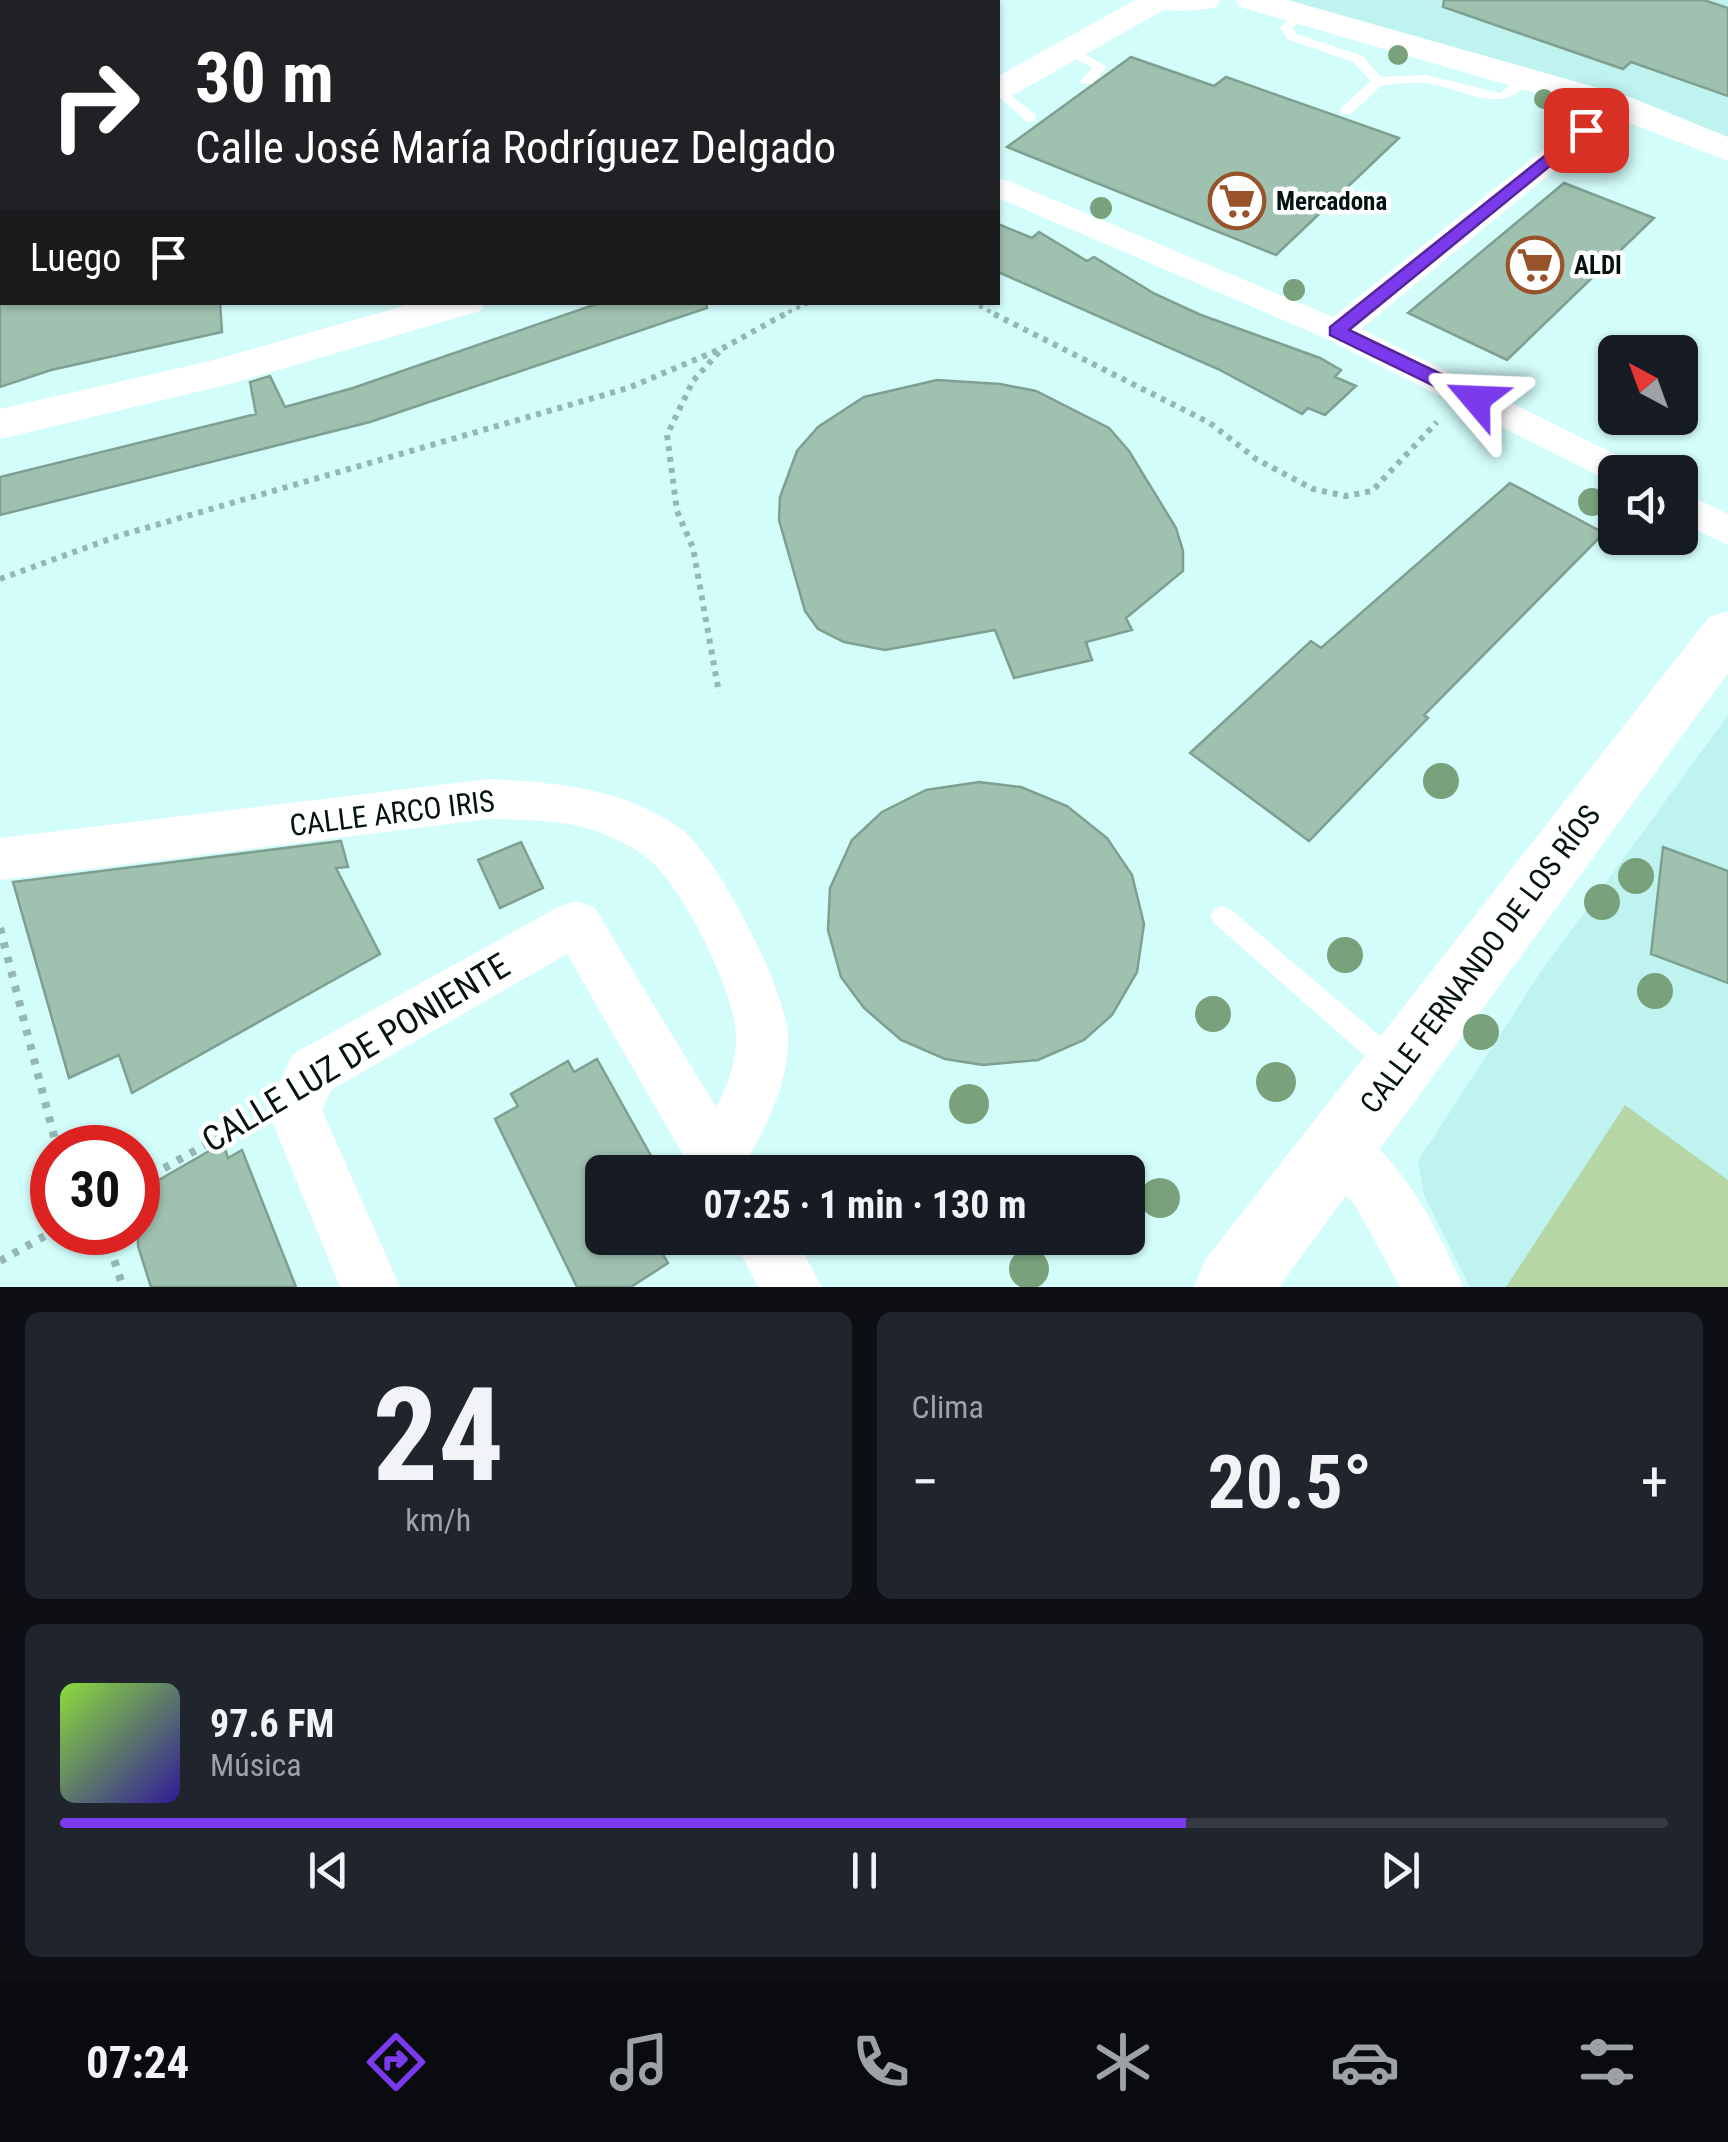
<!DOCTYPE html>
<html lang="es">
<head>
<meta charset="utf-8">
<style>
  :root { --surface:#171b24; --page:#20242c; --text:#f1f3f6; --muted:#9ea1a6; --line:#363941; --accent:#7c3aed }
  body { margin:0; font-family:"Roboto Condensed",sans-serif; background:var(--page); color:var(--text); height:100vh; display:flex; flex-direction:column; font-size:38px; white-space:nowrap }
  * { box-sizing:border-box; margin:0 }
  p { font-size:32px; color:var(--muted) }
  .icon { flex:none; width:55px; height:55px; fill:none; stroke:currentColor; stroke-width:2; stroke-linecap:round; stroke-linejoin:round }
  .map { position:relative; height:1287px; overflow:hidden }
  .drawer { display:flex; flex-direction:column; gap:25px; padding:25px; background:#0d0f14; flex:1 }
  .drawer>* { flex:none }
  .top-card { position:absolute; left:0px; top:0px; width:1000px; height:305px; box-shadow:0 2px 8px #0004; background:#202124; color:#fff; overflow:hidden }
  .needle { width:65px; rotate:319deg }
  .controls { position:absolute; left:1598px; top:335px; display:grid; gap:20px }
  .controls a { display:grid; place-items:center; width:100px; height:100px; border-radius:15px; background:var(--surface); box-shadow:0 2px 8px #0004; font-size:50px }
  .speed { position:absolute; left:30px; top:1125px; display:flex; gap:20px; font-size:50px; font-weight:700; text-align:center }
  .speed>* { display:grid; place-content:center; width:130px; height:130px; border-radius:50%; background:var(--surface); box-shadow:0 2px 8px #0004; line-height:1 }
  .speed .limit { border:15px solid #d22; background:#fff; color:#111 }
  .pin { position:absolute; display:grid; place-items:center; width:85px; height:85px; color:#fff; margin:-42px; border-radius:20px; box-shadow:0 5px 15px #0006 }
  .me { position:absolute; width:110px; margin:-55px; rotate:296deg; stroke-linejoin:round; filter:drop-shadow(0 0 8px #0008) }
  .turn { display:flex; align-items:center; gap:35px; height:210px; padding:0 30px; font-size:45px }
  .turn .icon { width:130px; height:130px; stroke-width:2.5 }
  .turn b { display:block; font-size:70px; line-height:85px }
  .then { display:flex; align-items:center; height:95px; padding:0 30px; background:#0003; gap:20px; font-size:38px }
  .big { font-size:75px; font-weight:700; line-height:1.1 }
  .drawer .card { flex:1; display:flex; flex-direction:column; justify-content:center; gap:15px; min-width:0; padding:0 35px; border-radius:15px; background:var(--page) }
  .drawer .dial { align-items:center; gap:0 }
  .dial b { font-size:130px; line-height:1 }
  .song { display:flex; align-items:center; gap:30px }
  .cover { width:120px; height:120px; border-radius:15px; background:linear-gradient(135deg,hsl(90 70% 55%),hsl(250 70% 35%)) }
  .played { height:10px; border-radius:5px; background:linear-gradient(90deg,var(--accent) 70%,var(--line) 70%) }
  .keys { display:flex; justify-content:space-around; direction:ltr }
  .heat { display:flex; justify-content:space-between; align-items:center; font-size:55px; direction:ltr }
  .drawer .tiles { flex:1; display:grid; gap:25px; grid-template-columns:1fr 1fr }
  .card:last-child { grid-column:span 2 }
  .trip { position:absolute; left:585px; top:1155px; width:560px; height:100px; border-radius:15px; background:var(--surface); box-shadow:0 2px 8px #0004; font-weight:700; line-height:100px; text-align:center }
  .dock { display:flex; height:160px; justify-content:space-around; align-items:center; background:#090b0e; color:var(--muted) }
  .dock .icon { width:70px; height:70px }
  .dock .selected { color:var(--accent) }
  .dock b { font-size:45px; color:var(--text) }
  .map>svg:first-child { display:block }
</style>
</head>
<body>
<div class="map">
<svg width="1728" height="1287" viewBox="0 0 1728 1287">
  <rect width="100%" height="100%" fill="#d3fdfb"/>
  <path fill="#bff3f0" d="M1260 0H1728V152Z
    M1728 715V1287H1470L1424 1195 1418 1161 1540 973Z"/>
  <path fill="#b6d6a5" d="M1625 1105 1728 1180V1287H1506Z"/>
  <path fill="#9fc1b0" stroke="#7fa090" stroke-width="2.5" d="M1444 0H1704L1728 8V96L1631 62 1623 69 1443 7Z
    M1131 57 1214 86 1226 77 1399 138 1276 255 1007 147Z
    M1564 183 1654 218 1507 360 1408 313Z
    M998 224 1032 238 1039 232 1087 261 1094 257 1155 294 1201 315 1320 358 1341 370 1335 377 1356 386 1325 415 1308 408 1302 414 1218 369 998 272Z
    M0 302H220L222 332 51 370 0 387Z
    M602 302H706L707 308 370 422 0 515V477L256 414 250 382 270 376 285 407 353 388Z
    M937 380 1000 384 1036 391 1109 428 1129 451 1176 528 1183 551V571L1126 618 1132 630 1086 642 1092 660 1014 678 995 630 885 650 844 642 818 629 805 611 779 520 780 497 797 451 818 427 864 397Z
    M1510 483 1604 533 1424 715 1428 718 1309 841 1190 753 1311 641 1321 648Z
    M979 782 1021 787 1067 806 1107 838 1132 875 1144 924 1137 972 1112 1015 1084 1040 1038 1060 983 1065 945 1059 901 1040 864 1008 841 977 828 930 830 888 852 840 882 812 926 790Z
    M341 841 348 867 336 868 380 954 132 1093 119 1055 69 1078 13 882Z
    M521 842 543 888 500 908 478 860Z
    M1663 847 1728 871V983L1651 954Z
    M597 1059 660 1172H602V1238H671L658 1246 668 1263 631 1287H577L495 1119 518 1106 511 1094 568 1061 574 1072Z
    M223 1143 228 1158 242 1150 296 1287H151L138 1246V1192Z"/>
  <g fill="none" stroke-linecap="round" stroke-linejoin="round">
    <path stroke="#95b6b5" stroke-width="4" stroke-dasharray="4 5" stroke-linecap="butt" d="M971 302 999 316
      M780 316 810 302"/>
    <path stroke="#95b6b5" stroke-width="6" stroke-dasharray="5 6" stroke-linecap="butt" d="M994 314 1210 423 1256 459 1313 489 1346 496 1372 491 1437 422
      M719 352 693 381 667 435 677 511 693 548 719 693
      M0 579 118 536 628 388 723 348 785 314"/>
    <path stroke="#95b6b5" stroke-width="8" stroke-dasharray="6 9" stroke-linecap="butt" d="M0 928 57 1148
      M138 1183 249 1120
      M105 1232 123 1287
      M0 1261 52 1232"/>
    <path fill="#fff" fill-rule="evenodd" d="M1300 10 1306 14 1293 28 1296 34 1363 56 1381 77 1426 75 1500 93 1522 76 1533 79C1500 117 1473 91 1430 84 1415 81 1397 84 1382 85L1351 114H1341V108L1371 81 1353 62 1287 39 1280 27Z
      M1065 47H1073L1107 67 1092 84H1082L1080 81 1093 68 1065 53Z
      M998 86 1036 115V121H1026L998 96Z
      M1222 906 1230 909 1401 1054 1405 1063 1401 1072 1392 1075 1383 1072 1214 923 1210 916 1214 909Z"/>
    <path fill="#fff" fill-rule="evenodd" d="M351 0H387L389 2H353Z
      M1617 97 1627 99 1631 105 1627 111 1361 329 1633 463 1639 472H1615V484L1325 338 998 198V178L1009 181 1333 317 1607 99Z
      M0 245H2V265H0Z
      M1680 491 1728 514V545L1680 522Z
      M489 779C556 782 623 788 680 828 716 853 788 993 788 1037 789 1081 768 1123 747 1160L752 1172H693L567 954 331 1090 322 1110 400 1287H340L267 1109 293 1054 558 907 576 901 594 907 716 1107C729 1084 737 1059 736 1033 733 988 684 891 651 861 640 851 624 843 611 837 574 819 529 820 489 819L0 880V838Z
      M1337 1119C1394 1143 1440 1231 1463 1287H1400L1355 1205 1317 1167 1309 1147 1317 1127Z
      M733 1238H795L822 1287H758Z"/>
    <path fill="#fff" fill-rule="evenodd" d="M1135 0H1174L1169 7 1010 97 998 100V76Z
      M417 302H485L480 311 230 384 0 439V409L210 361Z"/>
    <path fill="#fff" fill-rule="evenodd" d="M1142 0H1220L1216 7C1194 12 1168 12 1146 7Z
      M1236 0H1288L1630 97 1728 137V161L1604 113 1240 7Z
      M1728 611V673L1279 1287H1194L1205 1260 1709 617Z"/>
  </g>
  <g fill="#79a27c">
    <circle cx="1398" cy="55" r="10"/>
    <circle cx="1544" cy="99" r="10"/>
    <circle cx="1101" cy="208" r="11"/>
    <circle cx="1294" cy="290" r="11"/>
    <circle cx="1592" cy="502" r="14"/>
    <circle cx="1441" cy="781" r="18"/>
    <circle cx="1636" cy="876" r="18"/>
    <circle cx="1602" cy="902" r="18"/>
    <circle cx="1345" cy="955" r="18"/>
    <circle cx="1655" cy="991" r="18"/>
    <circle cx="1213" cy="1014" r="18"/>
    <circle cx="1481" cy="1032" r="18"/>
    <circle cx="1276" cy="1082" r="20"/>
    <circle cx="969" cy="1104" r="20"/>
    <circle cx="1160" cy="1198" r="20"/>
    <circle cx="1029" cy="1269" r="20"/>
  </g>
  <path fill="#7c3aed" stroke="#51269a" stroke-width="2.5" d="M1581 127 1594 130 1349 330 1483 394V403H1469L1330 335V327Z"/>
  <defs>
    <g id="supermarket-ring" transform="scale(2.875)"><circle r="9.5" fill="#fff" stroke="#99532a" stroke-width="1.5"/><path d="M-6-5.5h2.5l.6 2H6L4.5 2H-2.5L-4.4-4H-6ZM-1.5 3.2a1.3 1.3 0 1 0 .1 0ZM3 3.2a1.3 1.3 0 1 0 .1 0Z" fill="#99532a"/></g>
  </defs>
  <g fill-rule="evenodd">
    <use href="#supermarket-ring" x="1237" y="201"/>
    <use href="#supermarket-ring" x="1535" y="265"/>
  </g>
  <g text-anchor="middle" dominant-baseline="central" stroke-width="9" stroke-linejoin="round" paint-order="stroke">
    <g font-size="25" font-weight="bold" fill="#041312" stroke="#fff" text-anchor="start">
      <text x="1276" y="201">Mercadona</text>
      <text x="1574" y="265">ALDI</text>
    </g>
    <g font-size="30" fill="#041312" stroke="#fff">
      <text transform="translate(392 813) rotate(-7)">CALLE ARCO IRIS</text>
      <text transform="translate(1480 959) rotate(-53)">CALLE FERNANDO DE LOS RÍOS</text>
    </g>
    <g font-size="35" fill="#041312" stroke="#fff">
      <text transform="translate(356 1053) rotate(-31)">CALLE LUZ DE PONIENTE</text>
    </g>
  </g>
</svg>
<div class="controls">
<a><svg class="needle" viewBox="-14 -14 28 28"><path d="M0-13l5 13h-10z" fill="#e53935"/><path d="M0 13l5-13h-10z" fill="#9ea1a6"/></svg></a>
<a><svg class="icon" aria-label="sound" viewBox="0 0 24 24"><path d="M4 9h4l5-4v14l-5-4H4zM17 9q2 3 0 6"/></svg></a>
</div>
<div class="speed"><div class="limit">30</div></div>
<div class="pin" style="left:1586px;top:130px;background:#d93025"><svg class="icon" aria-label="arrive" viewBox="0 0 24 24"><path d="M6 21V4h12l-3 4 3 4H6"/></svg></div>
<svg class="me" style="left:1476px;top:399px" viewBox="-20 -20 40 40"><path d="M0-17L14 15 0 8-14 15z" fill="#7c3aed" stroke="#fff" stroke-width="4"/></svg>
<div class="trip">07:25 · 1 min · 130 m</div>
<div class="top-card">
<div class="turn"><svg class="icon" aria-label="right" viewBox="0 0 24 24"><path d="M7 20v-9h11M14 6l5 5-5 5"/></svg><div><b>30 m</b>Calle José María Rodríguez Delgado</div></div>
<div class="then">Luego<svg class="icon" aria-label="arrive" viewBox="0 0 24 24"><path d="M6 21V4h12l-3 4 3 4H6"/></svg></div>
</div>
</div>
<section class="drawer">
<div class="tiles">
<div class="card dial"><b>24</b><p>km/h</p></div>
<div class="card"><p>Clima</p>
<div class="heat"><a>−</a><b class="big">20.5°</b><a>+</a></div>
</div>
<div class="card">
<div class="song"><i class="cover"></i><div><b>97.6 FM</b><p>Música</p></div></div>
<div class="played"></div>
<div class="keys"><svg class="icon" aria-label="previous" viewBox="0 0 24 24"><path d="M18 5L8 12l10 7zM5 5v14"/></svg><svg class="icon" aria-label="pause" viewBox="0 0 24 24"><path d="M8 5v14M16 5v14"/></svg><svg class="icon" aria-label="next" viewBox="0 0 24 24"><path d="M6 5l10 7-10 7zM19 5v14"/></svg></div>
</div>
</div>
</section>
<nav class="dock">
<b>07:24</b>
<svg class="icon selected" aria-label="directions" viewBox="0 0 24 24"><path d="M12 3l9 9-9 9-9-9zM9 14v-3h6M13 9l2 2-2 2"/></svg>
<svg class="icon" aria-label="music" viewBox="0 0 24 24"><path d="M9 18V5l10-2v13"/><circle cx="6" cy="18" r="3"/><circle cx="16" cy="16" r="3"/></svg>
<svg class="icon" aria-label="phone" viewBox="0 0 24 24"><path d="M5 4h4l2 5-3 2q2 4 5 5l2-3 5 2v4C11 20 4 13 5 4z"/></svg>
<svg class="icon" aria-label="climate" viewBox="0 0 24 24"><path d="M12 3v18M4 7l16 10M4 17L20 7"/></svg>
<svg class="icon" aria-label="car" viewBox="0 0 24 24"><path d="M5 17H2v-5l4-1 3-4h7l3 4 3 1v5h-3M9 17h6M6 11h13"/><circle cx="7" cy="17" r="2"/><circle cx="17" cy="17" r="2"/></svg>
<svg class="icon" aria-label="filters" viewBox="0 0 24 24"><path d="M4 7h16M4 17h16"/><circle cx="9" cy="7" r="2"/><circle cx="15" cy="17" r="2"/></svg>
</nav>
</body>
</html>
